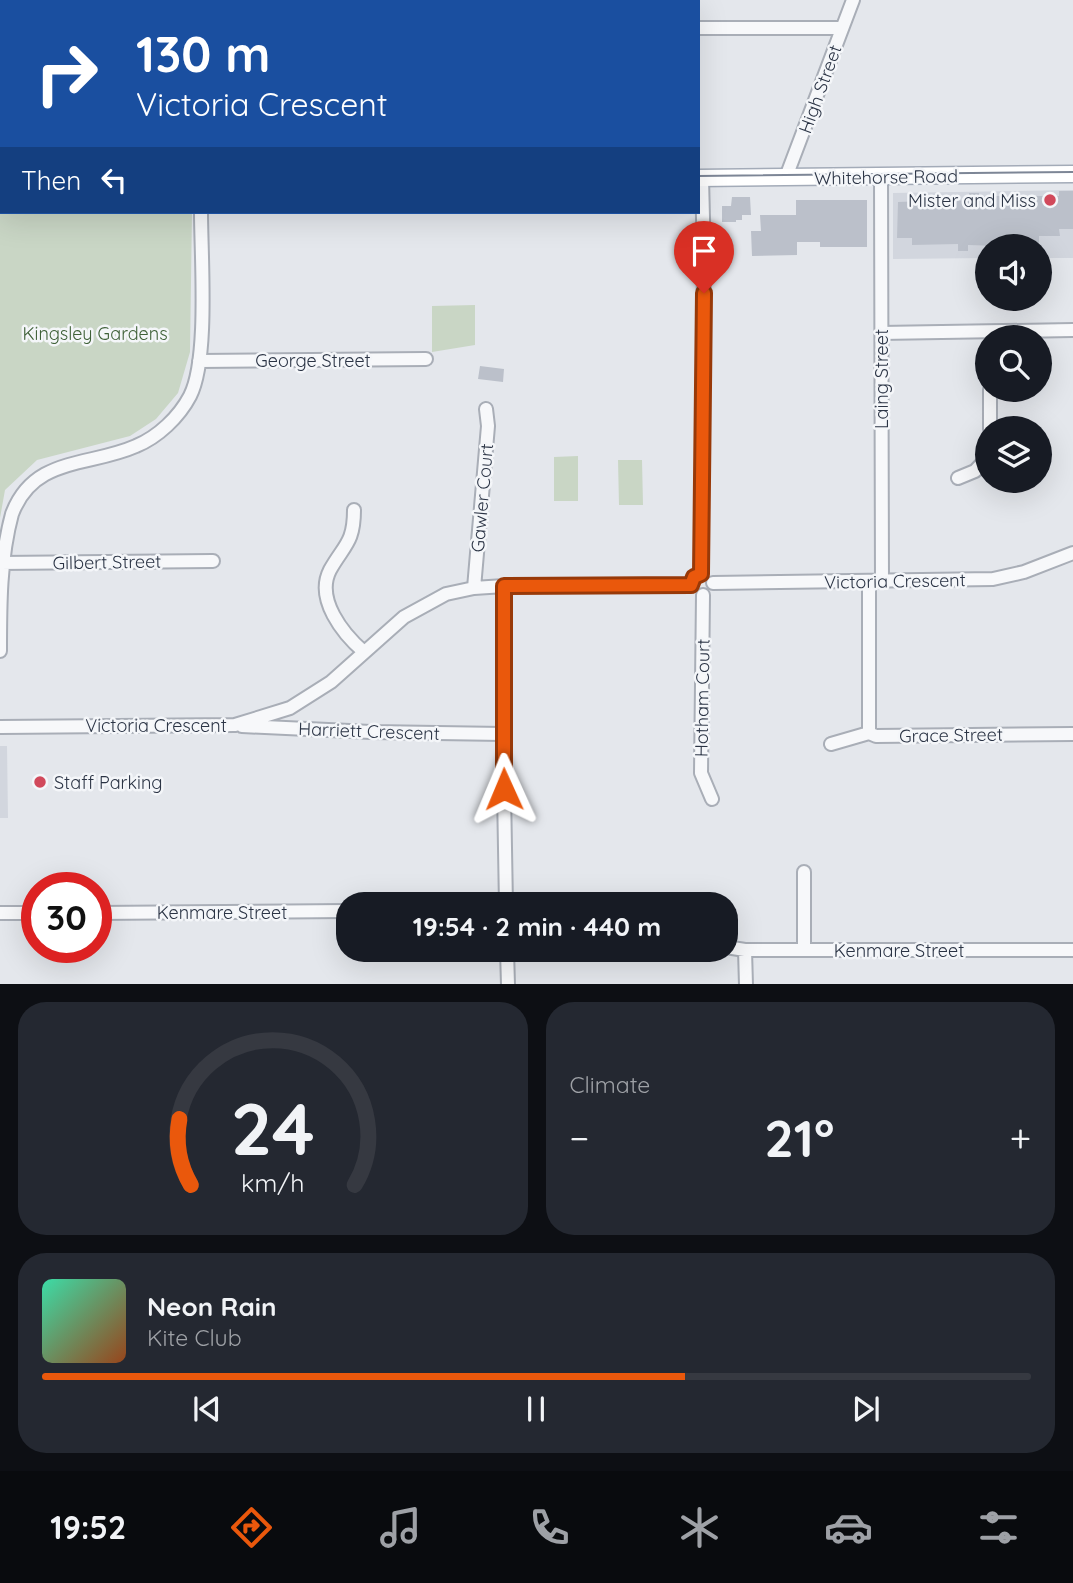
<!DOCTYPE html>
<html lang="en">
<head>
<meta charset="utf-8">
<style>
  :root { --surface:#171b24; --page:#242831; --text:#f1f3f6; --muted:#9ea1a6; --line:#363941; --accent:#ea580c }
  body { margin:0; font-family:Quicksand,sans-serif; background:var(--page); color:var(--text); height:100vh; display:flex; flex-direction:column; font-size:26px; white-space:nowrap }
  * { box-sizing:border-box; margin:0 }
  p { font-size:23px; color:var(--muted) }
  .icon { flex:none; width:38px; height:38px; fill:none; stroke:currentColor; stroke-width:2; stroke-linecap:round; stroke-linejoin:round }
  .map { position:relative; height:984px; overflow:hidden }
  .side { display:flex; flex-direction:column; gap:18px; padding:18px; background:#0d0f14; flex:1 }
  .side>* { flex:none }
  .banner { position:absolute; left:0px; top:0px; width:700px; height:214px; box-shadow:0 7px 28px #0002; background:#1a4fa0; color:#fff; overflow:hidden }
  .tools { position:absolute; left:975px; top:234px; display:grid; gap:14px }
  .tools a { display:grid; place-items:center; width:77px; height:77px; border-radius:50%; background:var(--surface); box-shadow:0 7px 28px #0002; font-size:35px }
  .speed { position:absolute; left:21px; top:872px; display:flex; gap:14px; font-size:35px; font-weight:700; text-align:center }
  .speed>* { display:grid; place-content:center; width:91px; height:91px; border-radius:50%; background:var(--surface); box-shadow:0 7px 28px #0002; line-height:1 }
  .speed .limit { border:10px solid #d22; background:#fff; color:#111 }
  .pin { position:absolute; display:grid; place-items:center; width:60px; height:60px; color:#fff; margin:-72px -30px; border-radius:50% 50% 50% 0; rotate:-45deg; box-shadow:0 0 7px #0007 }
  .pin .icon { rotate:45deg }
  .me { position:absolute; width:77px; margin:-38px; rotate:359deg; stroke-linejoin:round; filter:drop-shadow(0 0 5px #0008) }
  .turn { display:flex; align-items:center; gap:24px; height:147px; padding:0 21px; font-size:32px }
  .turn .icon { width:91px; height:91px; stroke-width:2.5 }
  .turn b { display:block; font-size:49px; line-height:60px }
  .then { display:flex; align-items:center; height:66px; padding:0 21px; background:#0003; gap:14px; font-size:26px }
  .big { font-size:52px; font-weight:700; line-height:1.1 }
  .side .card { flex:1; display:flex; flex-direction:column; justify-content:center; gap:10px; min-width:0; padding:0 24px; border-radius:28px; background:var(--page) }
  .side .dial { align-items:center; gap:0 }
  .dial svg { height:182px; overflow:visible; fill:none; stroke:var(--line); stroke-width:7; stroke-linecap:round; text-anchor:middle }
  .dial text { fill:var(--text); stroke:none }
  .song { display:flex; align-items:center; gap:21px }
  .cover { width:84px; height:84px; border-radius:10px; background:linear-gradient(135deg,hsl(160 70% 55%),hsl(20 70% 35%)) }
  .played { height:7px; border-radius:4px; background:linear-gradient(90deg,var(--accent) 65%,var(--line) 65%) }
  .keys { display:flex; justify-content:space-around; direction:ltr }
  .heat { display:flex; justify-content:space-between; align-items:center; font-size:38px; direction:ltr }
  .side .tiles { flex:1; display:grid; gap:18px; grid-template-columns:1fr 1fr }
  .card:last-child { grid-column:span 2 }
  .trip { position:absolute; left:336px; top:892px; width:402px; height:70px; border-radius:28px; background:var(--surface); box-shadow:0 7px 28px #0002; font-weight:700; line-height:70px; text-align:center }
  .dock { display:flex; height:112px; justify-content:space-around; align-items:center; background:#090b0e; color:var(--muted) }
  .dock .icon { width:49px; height:49px }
  .dock .active { color:var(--accent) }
  .dock b { font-size:32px; color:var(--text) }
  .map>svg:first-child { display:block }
</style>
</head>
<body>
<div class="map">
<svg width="1073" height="985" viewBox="0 0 1073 985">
  <rect width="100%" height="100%" fill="#e4e7ec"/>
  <path fill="#d2d6de" d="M1073 190V258H1040V247H987V258L893 259V193Z
    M0 746H7L8 818H0Z"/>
  <path fill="#c9d6c5" d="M0 205 2 212H192L190 352 178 393 156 419 130 436 37 460 5 490 0 518Z
    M475 305V345L432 352V306Z
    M578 456V501H554V457Z
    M618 460H642L643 505H619Z"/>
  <path fill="#bbc0ca" d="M1059 191H1073V229H1059L1060 236H1039V247L968 245V251H958V244L912 245V238H897L898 202 924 201V196H934V202L970 200 969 193H979V196H1059Z
    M732 197H750L751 215H742V220H736V222H722V206H731Z
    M796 200H867V247H820V242H797V255L752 256 751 231H761L760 215H796Z
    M480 366 504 369 503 382 478 379Z"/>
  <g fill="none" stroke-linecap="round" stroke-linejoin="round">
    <g stroke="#a9aeb7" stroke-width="16">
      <path id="minor" d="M151 0 152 2
        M462 0V2
        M698 28H842
        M0 31H2
        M786 177 853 0
        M881 177 882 582
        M881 333 1073 330
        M199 361 426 359
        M990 429V390
        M958 478 975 471 987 458
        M354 510C354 543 344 545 330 570 315 599 343 634 364 652
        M0 563 213 561
        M701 574 704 258 702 178
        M869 582V733
        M713 583 993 579 1024 572 1073 553
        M504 586 503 734 506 905
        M474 588 488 426 486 409
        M703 595 701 773 712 799
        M0 651C0 606 0 558 12 514 34 456 89 467 136 446 158 437 179 417 190 396 209 359 201 257 201 212
        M242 726 371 732 503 734
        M0 727 235 725 290 708 331 682 404 617 446 594 474 588 504 586 691 585
        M831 744 869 733 876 736 1073 734
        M0 913H37
        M96 913 348 911
        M726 947 745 950H1073
        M804 949V872
        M507 950 508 985
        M745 950 746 985"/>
    </g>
    <g stroke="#a3abb8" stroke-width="19">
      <path id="major" d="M0 176 2 177
        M698 178 1073 174
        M0 193 2 192"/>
    </g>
    <use href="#minor" stroke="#f7f8fa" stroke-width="12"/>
    <use href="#major" stroke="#fff" stroke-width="16"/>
    <path stroke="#7d8696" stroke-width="2" d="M698 176 1073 172
      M0 185H2"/>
  </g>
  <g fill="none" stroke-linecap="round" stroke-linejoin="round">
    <g stroke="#983908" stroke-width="18">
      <path id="route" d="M504 789V586L691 585 694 577 701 574 704 293"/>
    </g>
    <use href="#route" stroke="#ea580c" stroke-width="12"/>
  </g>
  <g fill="#d1495b" stroke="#f4f6f9" stroke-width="2.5">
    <circle cx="1050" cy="200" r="7"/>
    <circle cx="40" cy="782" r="7"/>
  </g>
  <g text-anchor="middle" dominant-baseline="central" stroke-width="5" stroke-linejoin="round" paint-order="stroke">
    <g font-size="18" fill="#2b3445" stroke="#f4f6f9">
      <text transform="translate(820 89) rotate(-70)">High Street</text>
      <text transform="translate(886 177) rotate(-1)">Whitehorse Road</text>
      <text x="313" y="360">George Street</text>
      <text transform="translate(881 379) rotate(-90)">Laing Street</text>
      <text transform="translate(482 498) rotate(-85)">Gawler Court</text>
      <text transform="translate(107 562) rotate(-1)">Gilbert Street</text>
      <text transform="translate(895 581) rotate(-1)">Victoria Crescent</text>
      <text transform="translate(702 698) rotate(-89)">Hotham Court</text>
      <text x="156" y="725">Victoria Crescent</text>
      <text transform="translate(369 731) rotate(2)">Harriett Crescent</text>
      <text transform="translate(951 735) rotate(-1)">Grace Street</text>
      <text x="222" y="912">Kenmare Street</text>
      <text x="899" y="950">Kenmare Street</text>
    </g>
    <g font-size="18" fill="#2b3445" stroke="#f4f6f9" text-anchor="end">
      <text x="1036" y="200">Mister and Miss</text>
      <text x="54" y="782" text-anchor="start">Staff Parking</text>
    </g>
    <g font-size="18" fill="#3f6138" stroke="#f4f6f9">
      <text x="95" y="333">Kingsley Gardens</text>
    </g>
  </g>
</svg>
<div class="tools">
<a><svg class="icon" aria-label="sound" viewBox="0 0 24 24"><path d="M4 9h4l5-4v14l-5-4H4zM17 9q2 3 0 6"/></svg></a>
<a><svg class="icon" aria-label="search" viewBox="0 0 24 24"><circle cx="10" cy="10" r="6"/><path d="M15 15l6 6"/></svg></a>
<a><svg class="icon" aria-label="layers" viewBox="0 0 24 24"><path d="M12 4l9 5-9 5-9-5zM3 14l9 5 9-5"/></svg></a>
</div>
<div class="speed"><div class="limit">30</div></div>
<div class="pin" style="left:704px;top:293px;background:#d93025"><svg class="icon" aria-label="arrive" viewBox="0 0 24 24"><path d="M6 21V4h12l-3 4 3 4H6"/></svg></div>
<svg class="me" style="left:504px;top:789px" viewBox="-20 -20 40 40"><path d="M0-17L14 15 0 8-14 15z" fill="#ea580c" stroke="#fff" stroke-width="4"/></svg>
<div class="trip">19:54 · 2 min · 440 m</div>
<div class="banner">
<div class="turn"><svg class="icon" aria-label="right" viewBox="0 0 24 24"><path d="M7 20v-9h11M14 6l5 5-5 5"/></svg><div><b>130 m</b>Victoria Crescent</div></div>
<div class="then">Then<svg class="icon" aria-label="left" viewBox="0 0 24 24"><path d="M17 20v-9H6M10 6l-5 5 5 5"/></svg></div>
</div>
</div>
<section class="side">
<div class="tiles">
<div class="card dial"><svg viewBox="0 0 100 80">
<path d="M14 69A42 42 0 1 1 86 69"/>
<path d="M14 69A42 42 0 0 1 9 40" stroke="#ea580c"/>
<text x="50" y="56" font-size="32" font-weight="700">24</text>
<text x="50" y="72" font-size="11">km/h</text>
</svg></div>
<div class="card"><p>Climate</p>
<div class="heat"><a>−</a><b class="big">21°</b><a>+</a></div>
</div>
<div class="card">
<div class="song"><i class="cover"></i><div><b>Neon Rain</b><p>Kite Club</p></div></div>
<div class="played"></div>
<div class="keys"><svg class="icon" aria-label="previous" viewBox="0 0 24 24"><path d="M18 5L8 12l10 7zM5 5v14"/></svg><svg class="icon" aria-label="pause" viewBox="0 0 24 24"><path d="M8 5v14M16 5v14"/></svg><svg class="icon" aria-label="next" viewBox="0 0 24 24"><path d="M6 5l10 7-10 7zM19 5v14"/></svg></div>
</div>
</div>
</section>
<nav class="dock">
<b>19:52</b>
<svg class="icon active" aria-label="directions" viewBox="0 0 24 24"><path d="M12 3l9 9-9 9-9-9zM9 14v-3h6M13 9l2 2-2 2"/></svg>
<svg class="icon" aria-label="music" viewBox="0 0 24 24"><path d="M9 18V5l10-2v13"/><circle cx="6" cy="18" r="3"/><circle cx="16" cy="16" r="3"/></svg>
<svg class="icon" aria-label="phone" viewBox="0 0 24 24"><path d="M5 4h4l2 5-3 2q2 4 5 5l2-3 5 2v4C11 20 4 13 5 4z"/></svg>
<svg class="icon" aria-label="climate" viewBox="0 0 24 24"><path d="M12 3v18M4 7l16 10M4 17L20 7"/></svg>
<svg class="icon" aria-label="car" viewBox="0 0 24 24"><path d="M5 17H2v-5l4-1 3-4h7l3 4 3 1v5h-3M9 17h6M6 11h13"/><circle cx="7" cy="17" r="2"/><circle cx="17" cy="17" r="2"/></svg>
<svg class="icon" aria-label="filters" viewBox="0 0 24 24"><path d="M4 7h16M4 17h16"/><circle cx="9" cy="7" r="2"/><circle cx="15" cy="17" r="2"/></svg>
</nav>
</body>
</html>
